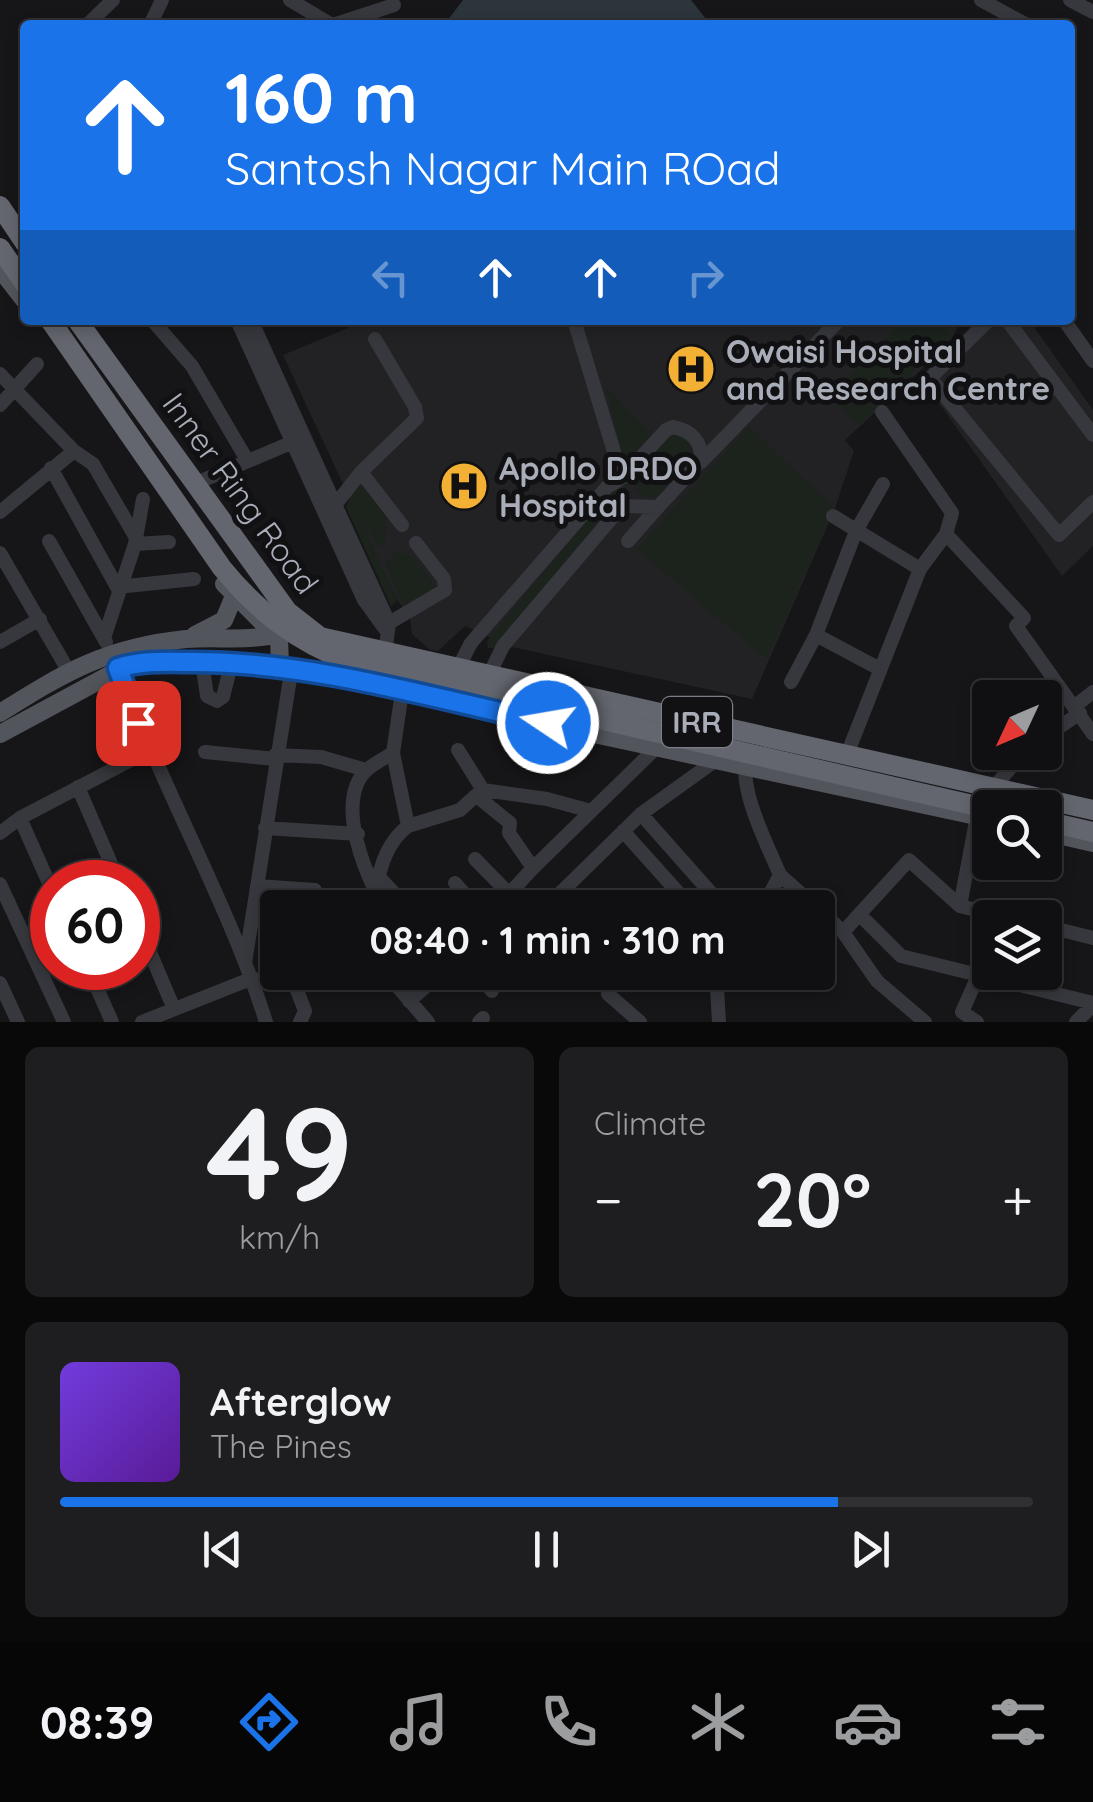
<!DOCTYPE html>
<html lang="en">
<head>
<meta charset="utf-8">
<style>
  :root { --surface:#101012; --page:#1e1e20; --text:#f1f3f6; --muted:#9c9d9f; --line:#303032; --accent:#1a73e8 }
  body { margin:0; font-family:Quicksand,sans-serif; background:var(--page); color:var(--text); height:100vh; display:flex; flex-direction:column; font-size:38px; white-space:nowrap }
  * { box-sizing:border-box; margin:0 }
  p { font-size:32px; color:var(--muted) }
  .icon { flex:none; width:55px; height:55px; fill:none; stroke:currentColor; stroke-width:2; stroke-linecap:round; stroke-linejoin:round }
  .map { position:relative; height:1022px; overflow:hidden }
  .panel { display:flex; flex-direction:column; gap:25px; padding:25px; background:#09090a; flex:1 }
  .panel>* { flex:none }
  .banner { position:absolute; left:20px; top:20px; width:1055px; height:305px; border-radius:10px; box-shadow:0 5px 15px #0003,0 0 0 2px var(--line); background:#1a73e8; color:#fff; overflow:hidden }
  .needle { width:65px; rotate:226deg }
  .buttons { position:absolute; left:972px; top:680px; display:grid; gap:20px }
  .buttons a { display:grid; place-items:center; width:90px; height:90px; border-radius:10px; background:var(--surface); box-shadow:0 5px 15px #0003,0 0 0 2px var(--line); font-size:50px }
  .speed { position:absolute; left:30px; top:860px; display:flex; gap:20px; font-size:50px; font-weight:700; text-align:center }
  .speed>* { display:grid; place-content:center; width:130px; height:130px; border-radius:50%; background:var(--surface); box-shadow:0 5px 15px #0003,0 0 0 2px var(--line); line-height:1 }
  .speed .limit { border:15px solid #d22; background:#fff; color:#111 }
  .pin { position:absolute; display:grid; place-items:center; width:85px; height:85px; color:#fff; margin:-42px; border-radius:20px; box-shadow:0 5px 15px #0006 }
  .me { position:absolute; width:110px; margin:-55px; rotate:282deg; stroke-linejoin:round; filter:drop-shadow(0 0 8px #0008) }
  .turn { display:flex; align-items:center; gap:35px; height:210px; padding:0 40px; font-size:45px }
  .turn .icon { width:130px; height:130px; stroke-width:2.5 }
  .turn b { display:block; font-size:70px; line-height:85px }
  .lanes { display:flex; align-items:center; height:95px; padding:0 40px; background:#0003; justify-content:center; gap:50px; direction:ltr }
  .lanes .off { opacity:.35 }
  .big { font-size:75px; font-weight:800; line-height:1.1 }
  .panel .widget { flex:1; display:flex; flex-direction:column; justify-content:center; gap:15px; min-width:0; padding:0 35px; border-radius:15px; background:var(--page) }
  .panel .dial { align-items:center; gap:0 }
  .dial b { font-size:130px; line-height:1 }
  .song { display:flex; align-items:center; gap:30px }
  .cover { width:120px; height:120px; border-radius:15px; background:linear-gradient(135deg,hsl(260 70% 55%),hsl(270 70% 35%)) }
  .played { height:10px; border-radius:5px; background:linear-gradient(90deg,var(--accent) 80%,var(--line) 80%) }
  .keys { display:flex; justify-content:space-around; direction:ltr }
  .heat { display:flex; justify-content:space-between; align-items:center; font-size:55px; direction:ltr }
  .panel .tiles { flex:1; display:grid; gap:25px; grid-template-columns:1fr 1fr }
  .widget:last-child { grid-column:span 2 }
  .trip { position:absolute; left:260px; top:890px; width:575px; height:100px; border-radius:10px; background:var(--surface); box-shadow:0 5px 15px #0003,0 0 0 2px var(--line); font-weight:800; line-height:100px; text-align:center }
  .tab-bar { display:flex; height:160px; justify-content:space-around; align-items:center; background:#060607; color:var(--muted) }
  .tab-bar .icon { width:70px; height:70px }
  .tab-bar .on { color:var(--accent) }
  .tab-bar b { font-size:45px; color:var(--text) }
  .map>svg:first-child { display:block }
</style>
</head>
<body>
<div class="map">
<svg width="1093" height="1022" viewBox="0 0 1093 1022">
  <rect width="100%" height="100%" fill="#161618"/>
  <path fill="#222225" d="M367 320H962L948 345 845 440 854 451 835 508 752 699 512 647 465 626 438 651 430 650 412 634 410 616 397 600 283 355Z
    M976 320H1029L1093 410V546L1062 576 922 379Z"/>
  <path fill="#1c231d" d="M904 320H935L950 335 859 425 829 396Z
    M605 386 652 434 625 463Z
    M749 426 834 508 767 659 636 549Z
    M670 434 685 436 692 446 693 458 655 498 641 496 631 481 494 648H488L487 641 612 491H618Z
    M355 486 363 487 388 519 385 544 378 546 358 513 397 600 391 606 346 507Z
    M397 551 415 558 436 588 407 604 400 599 385 563Z"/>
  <path fill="#2c353c" d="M463 0H691L710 24 444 25Z"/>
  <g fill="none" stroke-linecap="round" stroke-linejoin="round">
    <path stroke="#37383d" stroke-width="14" d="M290 0 332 25
      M981 0 1027 25
      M1070 0 1093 12
      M87 25 113 0
      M150 25 162 0
      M333 25 394 5
      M152 320 192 366 247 460
      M237 320 364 600 385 629
      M251 320 389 623 385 654
      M574 320 622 478
      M989 320 930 378 1059 535 1093 502
      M1007 320 1093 435
      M1064 320 1093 361
      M0 374 74 451 93 464 135 536
      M0 405 37 364
      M701 462 838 321
      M51 468 117 587 194 579
      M361 472 417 418 415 407 375 339
      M194 484 293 442
      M336 504 361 472 402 525
      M0 512 74 451
      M833 516 920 569
      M946 534 1024 618 1016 626 1093 734
      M49 541 106 642
      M628 541 658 507
      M135 544 169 542
      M0 553 68 670
      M389 623 445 590 444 579 416 543
      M816 635 856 531 883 484
      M104 638 135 544 143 499
      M0 642 40 619
      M202 662 207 696 217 701 223 697 232 661
      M119 668C161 788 228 901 266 1022
      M457 670 471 643 607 487 622 478 666 430 673 427C691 430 704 443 700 462L658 507 622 506 503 646 488 677
      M791 682 816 635 878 668
      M1008 691 1013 698
      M977 705 990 721
      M1075 706 1093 692
      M1045 737 1080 713
      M458 750 483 790 547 799 591 811
      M205 752 275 759
      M848 752 920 569 946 534 952 513 882 412
      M275 755 321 757 366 770
      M747 759C738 789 768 846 780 875L762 908
      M995 786 1024 752
      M78 787 119 882
      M478 797 510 823 509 833 533 868 509 894
      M641 814 711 893
      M20 818 52 890
      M408 826 460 810 482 790
      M265 828 358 834
      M623 831 692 908
      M0 833 20 818 148 751
      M475 859 523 908
      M533 868 658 746
      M780 875 817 908
      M378 876 408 908
      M455 883 477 908
      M0 884 64 1022
      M257 886 315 890
      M376 892C362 864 344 815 357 784 363 768 380 761 393 753
      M960 906 977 816
      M358 908 376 893C379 868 388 841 408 826L393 753 402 692
      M545 908 641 814 716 760
      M818 908 843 932
      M861 916 901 956 1093 1003
      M138 924 174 1009
      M1045 926 1093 938
      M245 963 292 666
      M88 968 112 1022
      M290 972 305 1011 300 1022
      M385 972 428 1022
      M476 972 492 991
      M696 972 717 988
      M0 983 18 1022
      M608 994 640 1022
      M409 1001 436 978
      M142 1022 253 978
      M479 1022 483 1018
      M719 1022 717 988 726 972
      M925 1022 877 981 843 932 909 860 960 906 1008 918
      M977 1022 962 1012 978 976
      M1076 1022 1093 1005"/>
    <path stroke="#53555c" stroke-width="18" d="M0 269 25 301
      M224 584 279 639 280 665
      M195 635 224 620 234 596
      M0 713C65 672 107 647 186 639 217 637 249 641 279 634
      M0 734 128 665 264 663 990 819
      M1045 832 1093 843"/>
    <path stroke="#63666e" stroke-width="20" d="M0 206 25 243
      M0 248 25 284
      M77 320 288 612 320 637 1093 810
      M1045 821 1093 832"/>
    <path stroke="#63666e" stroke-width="20" d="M50 320 222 568C258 612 297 642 350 662L990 809"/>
  </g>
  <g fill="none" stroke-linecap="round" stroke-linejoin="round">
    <g stroke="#114b97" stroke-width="25">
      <path id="route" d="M138 723 118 668C144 660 168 662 194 662 314 662 432 698 548 723"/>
    </g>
    <use href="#route" stroke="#1a73e8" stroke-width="18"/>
  </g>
  <defs>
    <g id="hospital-disc" transform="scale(2.5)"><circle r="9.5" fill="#f2b134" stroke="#111113"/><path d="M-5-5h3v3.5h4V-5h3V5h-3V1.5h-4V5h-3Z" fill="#111"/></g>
  </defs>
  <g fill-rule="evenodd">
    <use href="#hospital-disc" x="691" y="369"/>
    <use href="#hospital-disc" x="464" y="486"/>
  </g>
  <g text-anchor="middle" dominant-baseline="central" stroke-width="10" stroke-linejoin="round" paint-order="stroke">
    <rect fill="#111113" stroke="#7b7e86" stroke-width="2.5" x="662" y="697" width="70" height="50" rx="8"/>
    <g font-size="30" font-weight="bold" fill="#a8adb8">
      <text x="697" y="722">IRR</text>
    </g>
    <g font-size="32" font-weight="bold" fill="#a8adb8" stroke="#111113" text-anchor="start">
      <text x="726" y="351">Owaisi Hospital<tspan x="726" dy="37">and Research Centre</tspan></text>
      <text x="499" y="468">Apollo DRDO<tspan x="499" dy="37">Hospital</tspan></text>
    </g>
    <g font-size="32" fill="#a8adb8" stroke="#111113">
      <text transform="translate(241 493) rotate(54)">Inner Ring Road</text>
    </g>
  </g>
</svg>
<div class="buttons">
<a><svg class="needle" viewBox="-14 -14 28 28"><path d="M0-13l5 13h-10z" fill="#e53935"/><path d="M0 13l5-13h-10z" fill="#9c9d9f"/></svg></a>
<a><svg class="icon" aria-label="search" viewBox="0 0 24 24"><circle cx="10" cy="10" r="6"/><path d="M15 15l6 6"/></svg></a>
<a><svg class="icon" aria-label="layers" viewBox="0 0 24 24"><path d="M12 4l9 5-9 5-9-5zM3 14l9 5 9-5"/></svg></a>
</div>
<div class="speed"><div class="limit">60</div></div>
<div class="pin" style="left:138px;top:723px;background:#d93025"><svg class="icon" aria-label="arrive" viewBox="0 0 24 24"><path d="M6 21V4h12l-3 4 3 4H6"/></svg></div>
<svg class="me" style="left:548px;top:723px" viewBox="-20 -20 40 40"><circle r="17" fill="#1a73e8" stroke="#fff" stroke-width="3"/><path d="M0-11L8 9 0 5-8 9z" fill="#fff"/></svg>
<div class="trip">08:40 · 1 min · 310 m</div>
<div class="banner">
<div class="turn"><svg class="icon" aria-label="ahead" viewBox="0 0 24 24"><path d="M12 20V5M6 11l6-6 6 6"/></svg><div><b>160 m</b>Santosh Nagar Main ROad</div></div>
<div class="lanes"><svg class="icon off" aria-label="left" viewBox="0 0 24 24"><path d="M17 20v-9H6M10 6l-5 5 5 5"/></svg><svg class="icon" aria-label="ahead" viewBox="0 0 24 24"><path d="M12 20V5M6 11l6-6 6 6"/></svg><svg class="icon" aria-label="ahead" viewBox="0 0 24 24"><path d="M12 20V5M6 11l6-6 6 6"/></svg><svg class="icon off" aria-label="right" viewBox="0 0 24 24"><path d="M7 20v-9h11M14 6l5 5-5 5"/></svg></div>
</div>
</div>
<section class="panel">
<div class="tiles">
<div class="widget dial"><b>49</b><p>km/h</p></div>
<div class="widget"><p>Climate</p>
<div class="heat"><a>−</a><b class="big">20°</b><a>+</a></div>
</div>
<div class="widget">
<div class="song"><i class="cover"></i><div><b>Afterglow</b><p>The Pines</p></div></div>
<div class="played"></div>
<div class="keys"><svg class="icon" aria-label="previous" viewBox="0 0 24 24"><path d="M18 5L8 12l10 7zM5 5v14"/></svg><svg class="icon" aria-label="pause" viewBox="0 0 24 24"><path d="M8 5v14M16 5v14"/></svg><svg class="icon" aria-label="next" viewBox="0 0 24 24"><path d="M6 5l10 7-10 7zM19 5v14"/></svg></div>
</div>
</div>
</section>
<nav class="tab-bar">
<b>08:39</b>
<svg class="icon on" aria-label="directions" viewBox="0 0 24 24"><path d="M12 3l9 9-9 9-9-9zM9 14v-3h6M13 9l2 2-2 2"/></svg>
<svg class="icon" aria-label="music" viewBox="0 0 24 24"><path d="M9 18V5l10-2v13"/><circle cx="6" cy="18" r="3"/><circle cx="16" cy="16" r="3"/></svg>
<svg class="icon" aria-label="phone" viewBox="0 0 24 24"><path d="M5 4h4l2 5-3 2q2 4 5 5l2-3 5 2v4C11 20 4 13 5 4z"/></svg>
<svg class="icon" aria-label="climate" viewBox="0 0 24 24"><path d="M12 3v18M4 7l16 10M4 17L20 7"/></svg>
<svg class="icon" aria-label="car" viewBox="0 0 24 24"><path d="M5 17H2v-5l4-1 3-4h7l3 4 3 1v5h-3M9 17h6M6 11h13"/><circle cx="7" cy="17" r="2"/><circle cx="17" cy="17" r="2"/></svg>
<svg class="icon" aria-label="filters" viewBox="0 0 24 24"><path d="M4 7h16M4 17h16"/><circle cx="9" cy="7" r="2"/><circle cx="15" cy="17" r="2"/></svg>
</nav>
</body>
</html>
